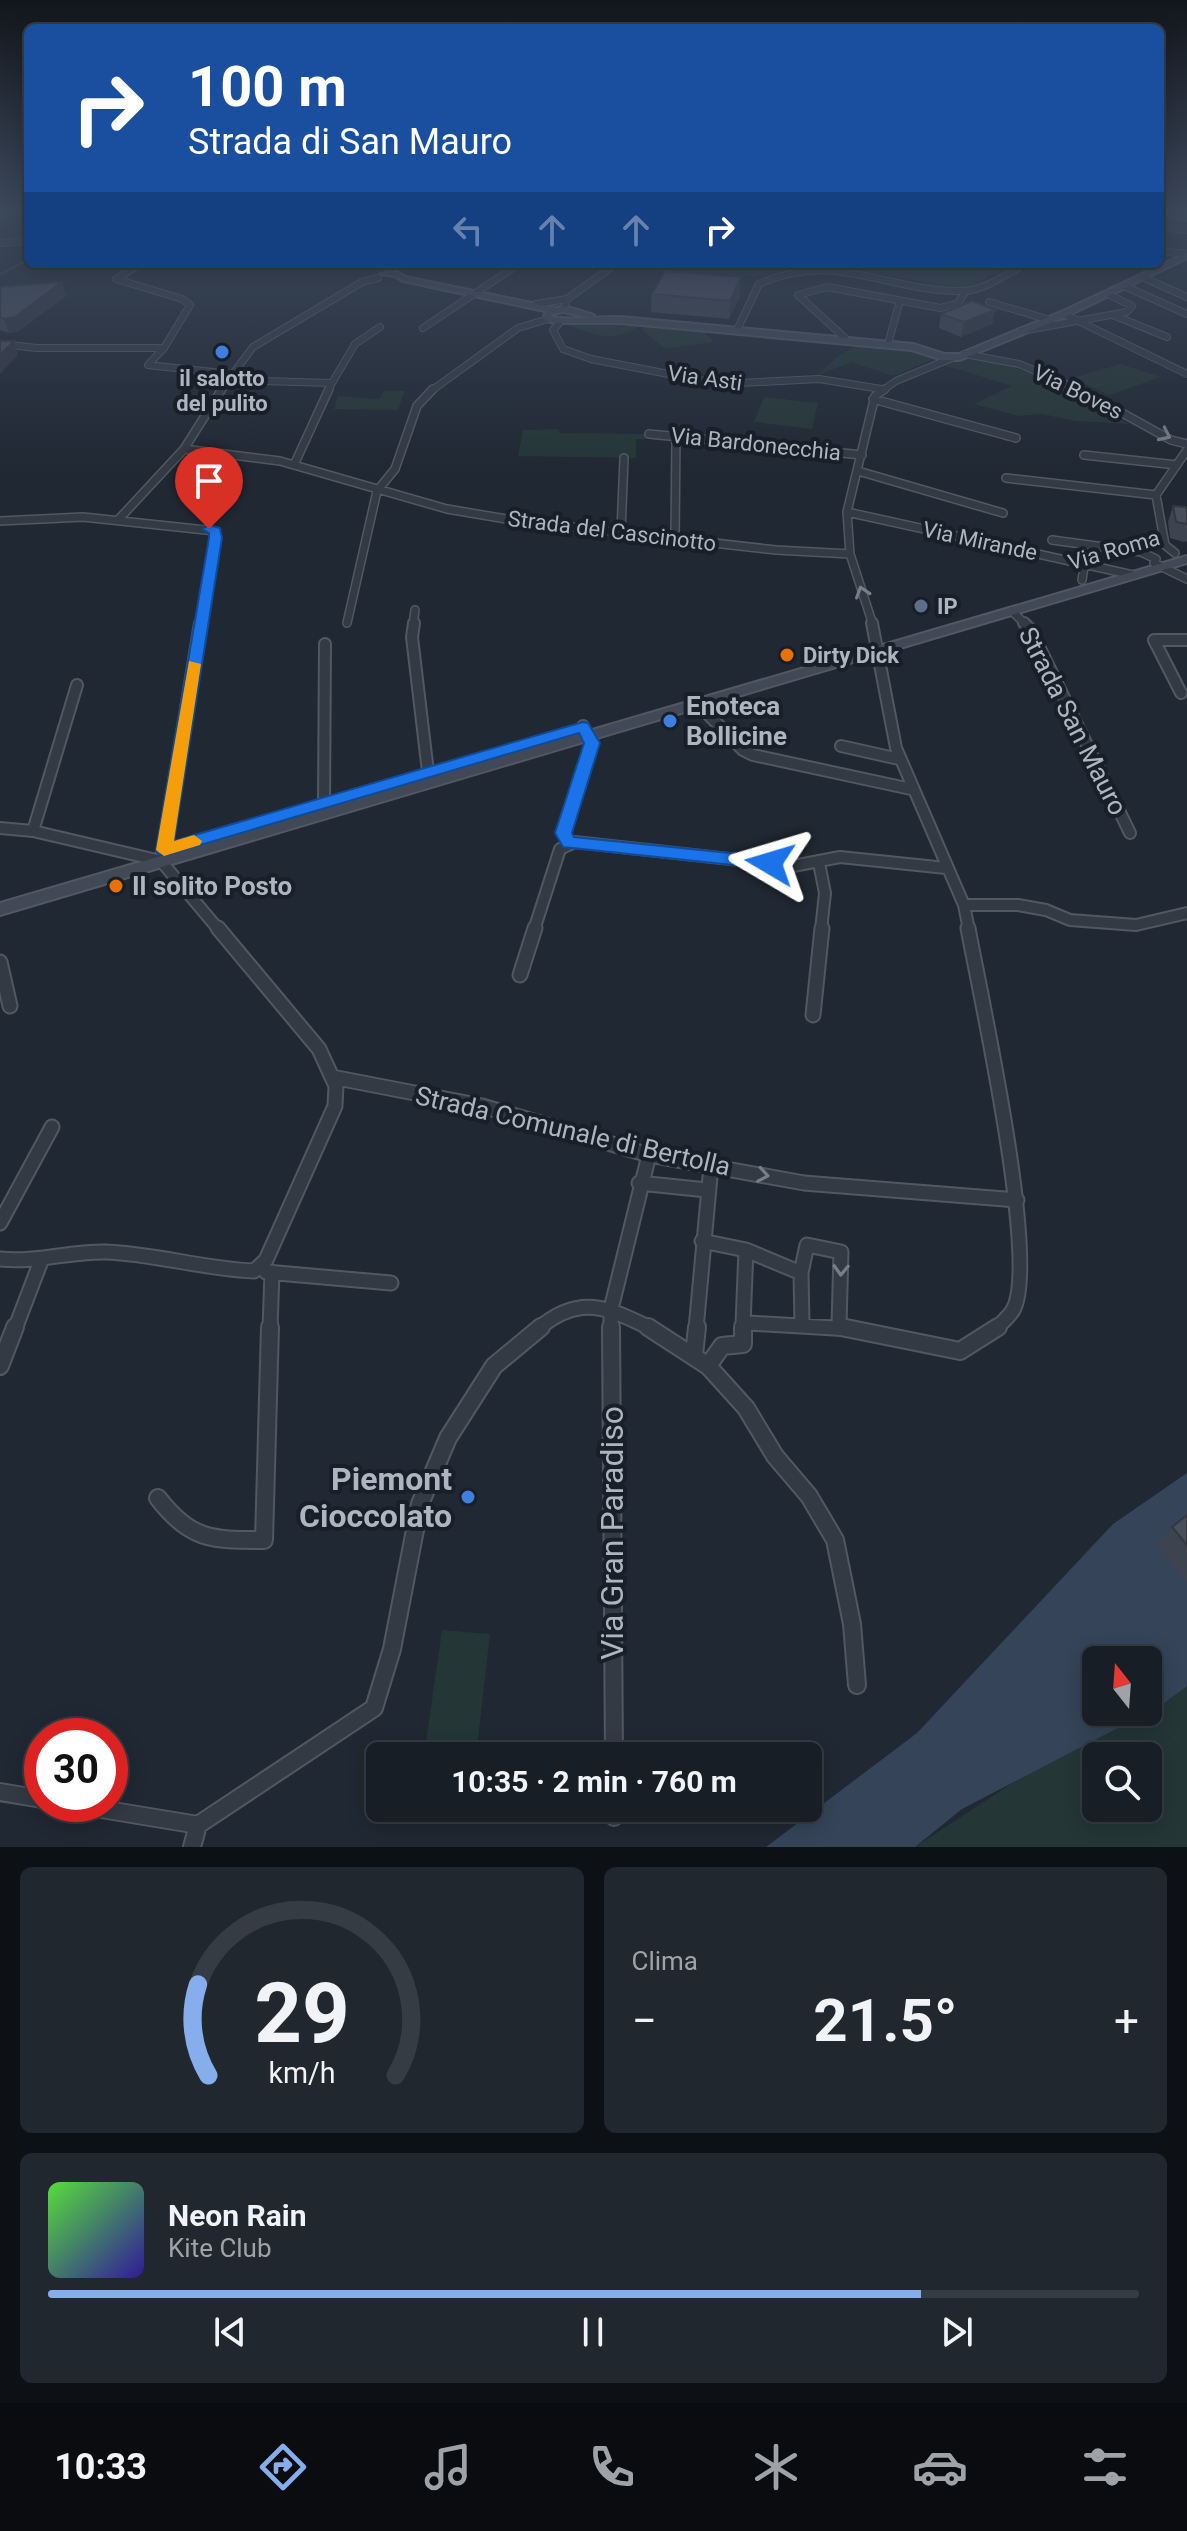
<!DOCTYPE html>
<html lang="it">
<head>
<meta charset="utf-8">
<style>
  :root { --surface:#181e26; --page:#21272e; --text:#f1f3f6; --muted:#9fa2a7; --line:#363c43; --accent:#86aeed }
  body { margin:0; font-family:Roboto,sans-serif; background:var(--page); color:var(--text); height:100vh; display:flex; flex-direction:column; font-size:30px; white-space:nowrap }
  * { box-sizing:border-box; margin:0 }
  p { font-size:26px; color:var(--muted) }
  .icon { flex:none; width:44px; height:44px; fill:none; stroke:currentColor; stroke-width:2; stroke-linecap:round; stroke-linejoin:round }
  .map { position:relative; height:1847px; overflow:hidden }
  .details { display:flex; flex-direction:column; gap:20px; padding:20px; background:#0d1015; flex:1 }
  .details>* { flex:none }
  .top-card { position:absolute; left:24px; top:24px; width:1140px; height:244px; border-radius:12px; box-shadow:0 4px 20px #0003,0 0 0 2px var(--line); background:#1a4fa0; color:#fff; overflow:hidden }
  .needle { width:52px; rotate:343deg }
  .tools { position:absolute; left:1082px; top:1646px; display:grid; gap:16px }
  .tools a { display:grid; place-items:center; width:80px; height:80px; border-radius:12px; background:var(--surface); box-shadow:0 4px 20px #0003,0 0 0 2px var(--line); font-size:40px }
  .speed { position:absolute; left:24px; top:1718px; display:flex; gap:16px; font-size:40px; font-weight:700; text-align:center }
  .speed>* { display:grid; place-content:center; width:104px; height:104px; border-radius:50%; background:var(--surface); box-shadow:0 4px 20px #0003,0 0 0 2px var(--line); line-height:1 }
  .speed .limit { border:12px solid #d22; background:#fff; color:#111 }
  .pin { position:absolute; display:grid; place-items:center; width:68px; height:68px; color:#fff; margin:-82px -34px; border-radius:50% 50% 50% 0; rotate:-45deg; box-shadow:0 0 8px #0007 }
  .pin .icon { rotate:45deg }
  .me { position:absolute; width:88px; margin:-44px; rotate:277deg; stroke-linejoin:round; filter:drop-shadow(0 0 6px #0008) }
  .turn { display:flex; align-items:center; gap:28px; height:168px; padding:0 32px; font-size:36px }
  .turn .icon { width:104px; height:104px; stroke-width:2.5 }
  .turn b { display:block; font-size:56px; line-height:68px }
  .lanes { display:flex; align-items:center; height:76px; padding:0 32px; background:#0003; justify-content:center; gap:40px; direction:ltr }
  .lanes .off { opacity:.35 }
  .big { font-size:60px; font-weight:700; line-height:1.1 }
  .details .widget { flex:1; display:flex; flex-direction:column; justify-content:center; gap:12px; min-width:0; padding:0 28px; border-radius:12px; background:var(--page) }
  .details .dial { align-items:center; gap:0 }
  .dial svg { height:208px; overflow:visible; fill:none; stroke:var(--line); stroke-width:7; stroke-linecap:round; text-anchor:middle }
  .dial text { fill:var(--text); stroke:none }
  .song { display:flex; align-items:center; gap:24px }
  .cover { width:96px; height:96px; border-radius:12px; background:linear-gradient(135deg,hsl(110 70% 55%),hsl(250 70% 35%)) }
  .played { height:8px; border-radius:4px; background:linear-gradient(90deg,var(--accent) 80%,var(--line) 80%) }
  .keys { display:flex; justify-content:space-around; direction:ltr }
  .heat { display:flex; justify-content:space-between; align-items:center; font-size:44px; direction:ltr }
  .details .tiles { flex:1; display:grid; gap:20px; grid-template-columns:1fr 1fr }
  .widget:last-child { grid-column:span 2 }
  .trip { position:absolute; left:366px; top:1742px; width:456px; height:80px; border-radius:12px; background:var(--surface); box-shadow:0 4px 20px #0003,0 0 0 2px var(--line); font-weight:700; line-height:80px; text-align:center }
  .dock { display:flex; height:128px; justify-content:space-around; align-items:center; background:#0a0c0f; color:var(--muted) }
  .dock .icon { width:56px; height:56px }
  .dock .selected { color:var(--accent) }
  .dock b { font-size:36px; color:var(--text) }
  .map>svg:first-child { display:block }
</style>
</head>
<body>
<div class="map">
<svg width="1187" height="1847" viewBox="0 0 1187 1847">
  <rect width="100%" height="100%" fill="#202833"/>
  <path fill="#253636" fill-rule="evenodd" d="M636 264H1012L973 284 977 285 960 288 851 269H799L756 277 654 269Z
    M585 320 640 325C616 345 592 334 565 324Z
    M647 325 702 330 714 342 665 349 642 330Z
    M863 346C887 348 916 343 937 358L893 376 852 362 817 375 837 357 852 348Z
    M967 357C1039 368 1071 394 1129 424L1075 421 1042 414 1019 416 974 404 1012 386 944 365Z
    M1121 364 1161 377 1109 395 1072 378Z
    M384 391H405L398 410 334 409 338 396 379 399Z
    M764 397 818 403 812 429 754 422Z
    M559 429V433L645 434V439H636V458L518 456 523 430Z
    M442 1630 490 1634 476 1756H424Z
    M1187 1668V1847H915L1120 1712H1148ZM1096 1756H1148V1808H1096Z"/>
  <path fill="#354459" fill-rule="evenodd" d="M1187 1473V1686L1160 1706 962 1809 915 1847H766L917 1733 1113 1524ZM1096 1660H1148V1712H1096Z"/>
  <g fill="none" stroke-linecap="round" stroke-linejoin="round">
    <path stroke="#354459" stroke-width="2" d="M0 274 28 260"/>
    <g stroke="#515862" stroke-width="8">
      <path id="street-far4" d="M1160 232 1161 227 1187 230
        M0 243 28 241
        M1160 251 1187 254
        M140 264 116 279 182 299 190 305 164 348 148 365 231 374
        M387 268 397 264
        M1142 277 1187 297
        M1124 286 1187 314
        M989 302 1050 320
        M536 304 567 299
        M564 309 567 299 616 264
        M1064 314 1187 374
        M1115 316 1167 337
        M560 322 553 330 563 349 591 359 720 384 819 379 881 389
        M423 328 519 264
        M738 328 759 284C835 249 889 293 964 291 985 290 1008 273 1026 264
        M1021 331 1127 312 1132 306 1108 294
        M845 338 798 295 827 287 941 308 958 303 966 291
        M0 344 37 348H164
        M888 344 899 304
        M965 354 1019 364 1083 391
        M228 380 332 383 328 391
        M332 383 355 344 380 327
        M220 391 253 347 362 282 378 278
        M431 391 518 328 548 319
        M882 391 896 381 952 358"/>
    </g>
    <g stroke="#515862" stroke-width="10">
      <path id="street-far3" d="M1079 389 1171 440 1187 444
        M873 399 1016 438
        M649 434 862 455
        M184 449 280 461 447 509 518 521 776 550 850 554
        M1084 455 1177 465
        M294 465 329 389
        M858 471 1003 513
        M1006 478 1156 495
        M847 512 1133 575
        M119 519 184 449 222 389
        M0 521 83 517 215 531 200 625
        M621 532 624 458
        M675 538 676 435
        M1052 540 1141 552 1156 559
        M1175 553 1165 545 1156 495 1187 450
        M1075 561 1084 567 1082 580
        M1154 563 1187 579
        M1012 611 1026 625
        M347 623 377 491 395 469 417 406 433 389
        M413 625 415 610
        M873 625 850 554 847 512 875 396 885 389"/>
    </g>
    <g stroke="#515862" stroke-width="14">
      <path id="street-far2" d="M414 623 412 637 428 772
        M872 623 896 748 964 905 969 930
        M1024 623 1031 630 1130 833
        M1181 693 1154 640H1187
        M698 704 743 750 753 755 911 789
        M841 746 899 759
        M324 802 325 644
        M0 828 33 831 161 861
        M33 831 77 685
        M569 843 564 833 592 743 583 726
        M161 861 200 623
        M161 861 219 930
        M819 863 825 893 821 930
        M964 905H1018L1046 910 1070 920 1136 925 1187 913
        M534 930 560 849 575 842 793 866 840 857 946 868"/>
    </g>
    <g stroke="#515862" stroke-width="17">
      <path id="street-far1" d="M968 928C980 994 1040 1263 1013 1310 1009 1317 1001 1323 996 1329
        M0 962 10 1006
        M520 975 535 928
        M813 1015 822 928
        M332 1077 482 1106 649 1155 804 1183 1017 1200
        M639 1183 707 1190
        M0 1223 52 1127
        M702 1241 746 1250 801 1273
        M0 1259C36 1263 70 1251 106 1252 156 1254 204 1269 254 1271L266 1260 335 1106 336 1086 319 1049 218 928
        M266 1272 391 1283
        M743 1324 746 1250
        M802 1324 801 1273 807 1245 841 1252 839 1326
        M15 1329 41 1261
        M270 1329 272 1272
        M538 1329C580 1293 609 1308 652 1329
        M611 1329V1309L649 1155
        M696 1329 711 1166
        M743 1329V1324L748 1323 851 1329"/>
    </g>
    <g stroke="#515862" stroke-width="20">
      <path id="street" d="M611 1327 614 1756
        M648 1327 708 1366 746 1408 775 1456 809 1496 835 1540 852 1624 857 1685
        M841 1327 960 1351 998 1327
        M694 1355 697 1327
        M0 1366 15 1327
        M708 1366 722 1346 743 1344V1327
        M158 1498C191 1541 213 1540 264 1540L270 1327
        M0 1792 42 1799
        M71 1804 198 1825
        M614 1808V1817
        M192 1847 198 1825 374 1708 392 1649 420 1504 448 1438 494 1366 541 1327"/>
    </g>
    <g stroke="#515862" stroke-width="4">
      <path id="secondary" d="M1160 213 1187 216V220L1160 217Z
        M1187 253V258L1067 316 960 360H943L912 350 620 323H554L544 320 545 311 403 281 395 276 380 274 397 272 406 277 556 308 564 306 594 315 590 318 564 312 552 314V317C574 321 597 316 620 317L913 344 944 354H959L1061 312Z
        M1187 556V563L0 915V903Z"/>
    </g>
    <use href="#street-far4" stroke="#333a44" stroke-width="6"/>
    <use href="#street-far3" stroke="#333a44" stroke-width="7"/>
    <use href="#street-far2" stroke="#333a44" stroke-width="10"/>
    <use href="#street-far1" stroke="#333a44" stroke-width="13"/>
    <use href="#street" stroke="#333a44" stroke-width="16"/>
    <use href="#secondary" fill="#424956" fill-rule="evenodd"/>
  </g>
  <path fill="#3d444f" d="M62 282 66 296 19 331 9 333 0 330V287Z
    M652 294 740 296 729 319 651 312Z
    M995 310 992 324 961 337 939 328 941 314Z
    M1173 506 1187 507V541L1184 542 1170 538 1168 522Z
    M1187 1515V1582L1156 1545 1172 1527Z"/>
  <path fill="#323740" d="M741 277 740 296 729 319 730 301Z
    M62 282 66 296 19 331 9 333 4 319Z
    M995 310 992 324 961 337 964 322Z
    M14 341 18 355 0 374V355Z"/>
  <path fill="#474f5c" stroke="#323740" stroke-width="2" d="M665 271 741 277 730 301 652 294Z
    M62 282 15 317 4 319 0 317V287Z
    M972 301 995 310 964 322 941 314Z
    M0 341H14L0 355Z
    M1173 506 1187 507V524L1176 522Z
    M1187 1515V1545L1172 1527Z"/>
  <defs><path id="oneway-chevron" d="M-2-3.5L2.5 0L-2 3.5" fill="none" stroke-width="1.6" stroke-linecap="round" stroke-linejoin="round" transform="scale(2)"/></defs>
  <g stroke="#767e89">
    <use href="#oneway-chevron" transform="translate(1165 435) rotate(25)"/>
    <use href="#oneway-chevron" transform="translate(862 592) rotate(-108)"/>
    <use href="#oneway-chevron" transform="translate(763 1175) rotate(10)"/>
    <use href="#oneway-chevron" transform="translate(841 1270) rotate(92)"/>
  </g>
  <linearGradient id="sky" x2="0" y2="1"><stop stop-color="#12161c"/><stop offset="0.45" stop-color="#3c485b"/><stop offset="1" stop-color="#3c485b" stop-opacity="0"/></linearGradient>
  <rect width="1187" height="469" fill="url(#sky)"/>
  <path fill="#1a73e8" stroke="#114b97" stroke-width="2" d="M209 525 220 528 222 538 174 841 583 722 588 723 600 743 572 833 574 837 770 857 778 863 770 869 563 847 555 833 584 743 579 733 170 854H158L156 850 209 538V533L202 529Z"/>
  <path fill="#f59e0b" d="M189 661 201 664 174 841 194 835 202 841 200 845 164 856 156 850Z"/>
  <g fill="#3f7fe0" stroke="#191f28" stroke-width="3">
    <circle cx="222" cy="352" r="8"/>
    <circle cx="670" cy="721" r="8"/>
    <circle cx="468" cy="1497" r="8"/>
  </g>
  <circle fill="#5c6f8a" stroke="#191f28" stroke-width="3" cx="921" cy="606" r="8"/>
  <g fill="#e8710a" stroke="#191f28" stroke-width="3">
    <circle cx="787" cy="655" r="8"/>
    <circle cx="116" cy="886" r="8"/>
  </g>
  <g text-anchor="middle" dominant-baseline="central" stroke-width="8" stroke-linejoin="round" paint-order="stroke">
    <g font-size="22" font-weight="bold" fill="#adb5c1" stroke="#191f28" text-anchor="start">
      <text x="222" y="378" text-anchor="middle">il salotto<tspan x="222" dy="25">del pulito</tspan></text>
      <text x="937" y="606">IP</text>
      <text x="803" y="655">Dirty Dick</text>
    </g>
    <g font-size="22" fill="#adb5c1" stroke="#191f28">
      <text transform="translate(705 378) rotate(8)">Via Asti</text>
      <text transform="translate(1078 392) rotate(26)">Via Boves</text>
      <text transform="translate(756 444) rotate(6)">Via Bardonecchia</text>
      <text transform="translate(612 531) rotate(7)">Strada del Cascinotto</text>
      <text transform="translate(980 541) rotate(12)">Via Mirande</text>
      <text transform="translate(1114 550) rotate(-16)">Via Roma</text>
    </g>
    <g font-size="26" font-weight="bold" fill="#adb5c1" stroke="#191f28" text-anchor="start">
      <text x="686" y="706">Enoteca<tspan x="686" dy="30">Bollicine</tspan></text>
      <text x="132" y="886">Il solito Posto</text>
    </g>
    <g font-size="26" fill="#adb5c1" stroke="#191f28">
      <text transform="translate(1073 721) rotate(63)">Strada San Mauro</text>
      <text transform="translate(573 1131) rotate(13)">Strada Comunale di Bertolla</text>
    </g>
    <g font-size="32" font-weight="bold" fill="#adb5c1" stroke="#191f28" text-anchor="end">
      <text x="452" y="1479">Piemont<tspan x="452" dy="37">Cioccolato</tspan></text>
    </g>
    <g font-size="32" fill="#adb5c1" stroke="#191f28">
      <text transform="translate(612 1533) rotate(-90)">Via Gran Paradiso</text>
    </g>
  </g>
</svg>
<div class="tools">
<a><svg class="needle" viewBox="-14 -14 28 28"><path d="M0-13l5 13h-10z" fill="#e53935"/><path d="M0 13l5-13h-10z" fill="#9fa2a7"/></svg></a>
<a><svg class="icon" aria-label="search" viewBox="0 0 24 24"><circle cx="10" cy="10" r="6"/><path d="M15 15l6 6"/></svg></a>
</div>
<div class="speed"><div class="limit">30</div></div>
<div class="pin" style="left:209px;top:529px;background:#d93025"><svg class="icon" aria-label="arrive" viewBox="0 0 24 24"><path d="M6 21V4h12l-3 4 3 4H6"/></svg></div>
<svg class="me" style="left:770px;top:863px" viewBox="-20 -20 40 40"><path d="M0-17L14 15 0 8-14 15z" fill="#1a73e8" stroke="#fff" stroke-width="4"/></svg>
<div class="trip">10:35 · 2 min · 760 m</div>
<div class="top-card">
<div class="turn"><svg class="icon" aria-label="right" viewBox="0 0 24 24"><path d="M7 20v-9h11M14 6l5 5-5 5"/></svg><div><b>100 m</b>Strada di San Mauro</div></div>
<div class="lanes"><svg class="icon off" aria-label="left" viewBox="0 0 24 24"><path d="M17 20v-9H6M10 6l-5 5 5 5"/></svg><svg class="icon off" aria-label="ahead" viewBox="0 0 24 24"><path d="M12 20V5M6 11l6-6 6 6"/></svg><svg class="icon off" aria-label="ahead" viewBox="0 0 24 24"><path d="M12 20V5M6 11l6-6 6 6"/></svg><svg class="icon" aria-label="right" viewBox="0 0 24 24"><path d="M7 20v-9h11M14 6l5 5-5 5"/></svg></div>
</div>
</div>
<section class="details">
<div class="tiles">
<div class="widget dial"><svg viewBox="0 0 100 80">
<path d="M14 69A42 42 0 1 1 86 69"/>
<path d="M14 69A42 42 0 0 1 10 34" stroke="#86aeed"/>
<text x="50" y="56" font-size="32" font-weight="700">29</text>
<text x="50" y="72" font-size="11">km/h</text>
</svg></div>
<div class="widget"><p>Clima</p>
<div class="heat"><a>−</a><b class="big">21.5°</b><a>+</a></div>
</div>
<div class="widget">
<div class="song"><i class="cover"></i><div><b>Neon Rain</b><p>Kite Club</p></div></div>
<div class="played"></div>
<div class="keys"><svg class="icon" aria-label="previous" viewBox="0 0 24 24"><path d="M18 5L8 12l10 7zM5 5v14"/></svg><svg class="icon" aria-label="pause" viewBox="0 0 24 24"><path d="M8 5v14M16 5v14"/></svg><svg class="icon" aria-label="next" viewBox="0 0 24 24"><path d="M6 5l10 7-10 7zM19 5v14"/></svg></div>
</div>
</div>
</section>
<nav class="dock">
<b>10:33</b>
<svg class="icon selected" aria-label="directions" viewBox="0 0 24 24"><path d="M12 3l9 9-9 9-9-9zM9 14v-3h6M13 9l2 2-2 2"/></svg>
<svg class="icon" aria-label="music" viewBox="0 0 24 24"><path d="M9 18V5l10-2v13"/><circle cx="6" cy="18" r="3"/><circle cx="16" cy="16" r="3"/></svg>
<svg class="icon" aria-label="phone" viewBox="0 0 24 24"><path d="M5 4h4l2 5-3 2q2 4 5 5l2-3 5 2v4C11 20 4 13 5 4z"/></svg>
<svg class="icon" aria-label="climate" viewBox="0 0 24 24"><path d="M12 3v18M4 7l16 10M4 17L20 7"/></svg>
<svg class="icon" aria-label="car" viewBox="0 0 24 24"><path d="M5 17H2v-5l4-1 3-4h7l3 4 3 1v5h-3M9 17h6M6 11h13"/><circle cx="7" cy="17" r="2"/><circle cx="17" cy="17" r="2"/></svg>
<svg class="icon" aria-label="filters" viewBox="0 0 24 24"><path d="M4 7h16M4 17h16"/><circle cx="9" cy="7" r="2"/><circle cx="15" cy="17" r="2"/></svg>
</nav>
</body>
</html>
